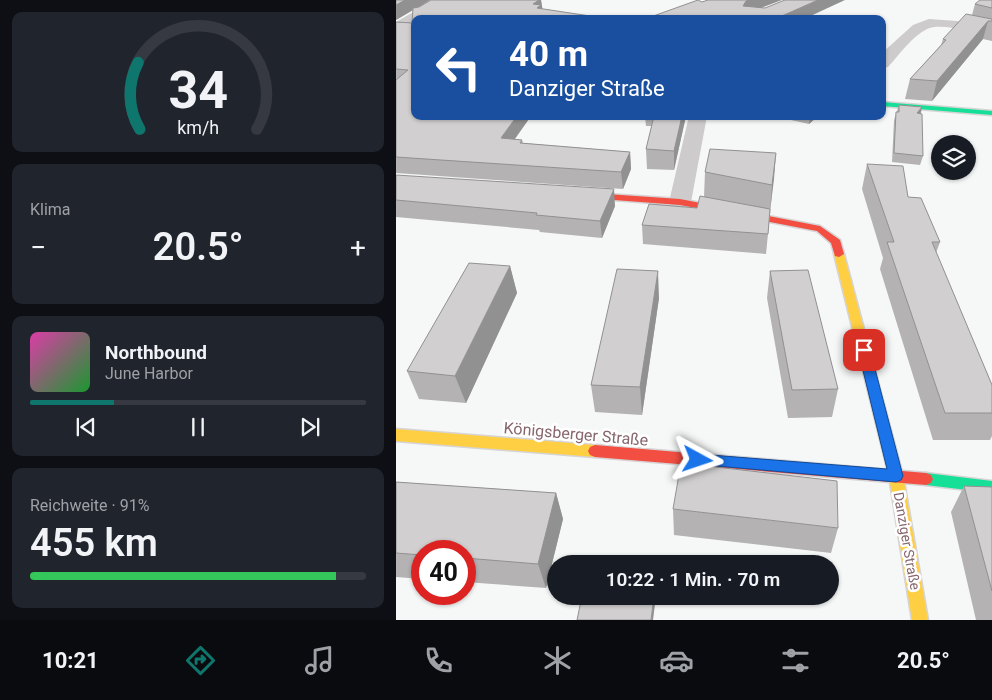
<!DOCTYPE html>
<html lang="de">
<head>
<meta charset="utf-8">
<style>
  :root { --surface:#171b24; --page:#20242c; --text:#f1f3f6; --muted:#9ea1a6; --line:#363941; --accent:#0f766e }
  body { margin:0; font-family:Roboto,sans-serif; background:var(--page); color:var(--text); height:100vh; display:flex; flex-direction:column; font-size:19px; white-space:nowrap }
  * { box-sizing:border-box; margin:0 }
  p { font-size:16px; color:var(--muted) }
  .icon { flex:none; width:28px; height:28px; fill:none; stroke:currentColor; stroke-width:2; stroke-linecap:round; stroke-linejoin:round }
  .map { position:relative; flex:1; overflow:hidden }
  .panel { display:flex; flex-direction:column; gap:12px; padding:12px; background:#0d0f14; width:396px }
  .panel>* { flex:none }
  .top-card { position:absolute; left:15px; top:15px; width:475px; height:105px; border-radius:10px; box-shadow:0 1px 4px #0004; background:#1a4fa0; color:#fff; overflow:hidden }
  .fabs { position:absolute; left:535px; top:135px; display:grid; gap:10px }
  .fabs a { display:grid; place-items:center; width:45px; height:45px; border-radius:50%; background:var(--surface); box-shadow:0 1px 4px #0004; font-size:25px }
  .speed { position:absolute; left:15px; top:540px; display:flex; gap:10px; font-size:25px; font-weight:700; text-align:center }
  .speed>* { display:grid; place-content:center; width:65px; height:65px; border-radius:50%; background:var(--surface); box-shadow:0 1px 4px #0004; line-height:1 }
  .speed .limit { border:8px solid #d22; background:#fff; color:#111 }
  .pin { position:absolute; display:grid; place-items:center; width:42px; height:42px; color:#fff; margin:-21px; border-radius:10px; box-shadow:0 2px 8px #0006 }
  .me { position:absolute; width:55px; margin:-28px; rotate:95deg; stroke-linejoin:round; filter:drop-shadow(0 0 4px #0008) }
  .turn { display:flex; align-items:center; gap:18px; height:105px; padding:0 15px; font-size:22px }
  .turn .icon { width:65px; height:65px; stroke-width:2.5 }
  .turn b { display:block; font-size:35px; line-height:42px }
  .big { font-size:38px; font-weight:600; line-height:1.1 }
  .panel .card { flex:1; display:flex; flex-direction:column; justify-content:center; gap:8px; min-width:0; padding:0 18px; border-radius:10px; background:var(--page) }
  .panel .dial { align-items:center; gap:0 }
  .dial svg { height:130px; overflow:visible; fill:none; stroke:var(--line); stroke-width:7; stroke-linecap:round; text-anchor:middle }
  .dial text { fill:var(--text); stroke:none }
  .song { display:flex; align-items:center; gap:15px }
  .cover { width:60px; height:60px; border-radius:8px; background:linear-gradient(135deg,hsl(320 70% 55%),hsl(130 70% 35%)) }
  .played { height:5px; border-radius:2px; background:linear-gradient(90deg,var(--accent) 25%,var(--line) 25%) }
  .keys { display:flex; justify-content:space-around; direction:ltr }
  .heat { display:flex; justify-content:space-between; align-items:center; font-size:28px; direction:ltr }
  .charge { height:8px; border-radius:4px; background:linear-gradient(90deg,#34c759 91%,var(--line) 0) }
  .trip { position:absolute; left:151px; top:555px; width:292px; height:50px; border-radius:25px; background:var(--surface); box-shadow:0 1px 4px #0004; font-weight:600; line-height:50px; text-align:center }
  .dock { display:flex; height:80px; justify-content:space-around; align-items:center; background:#090b0e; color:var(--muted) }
  .dock .icon { width:35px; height:35px }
  .dock .current { color:var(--accent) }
  .dock b { font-size:22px; color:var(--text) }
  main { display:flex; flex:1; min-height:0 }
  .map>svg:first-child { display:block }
</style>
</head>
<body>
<main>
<section class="panel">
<div class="card dial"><svg viewBox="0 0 100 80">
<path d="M14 69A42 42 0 1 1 86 69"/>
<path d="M14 69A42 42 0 0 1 13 28" stroke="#0f766e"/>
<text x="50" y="56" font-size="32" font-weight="700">34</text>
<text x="50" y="72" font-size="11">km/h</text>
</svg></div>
<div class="card"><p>Klima</p>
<div class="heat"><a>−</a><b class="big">20.5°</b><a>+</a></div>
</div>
<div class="card">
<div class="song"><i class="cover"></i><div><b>Northbound</b><p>June Harbor</p></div></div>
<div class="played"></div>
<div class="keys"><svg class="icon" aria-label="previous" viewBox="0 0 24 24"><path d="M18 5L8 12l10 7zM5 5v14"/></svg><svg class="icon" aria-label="pause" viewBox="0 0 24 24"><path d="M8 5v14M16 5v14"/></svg><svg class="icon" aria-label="next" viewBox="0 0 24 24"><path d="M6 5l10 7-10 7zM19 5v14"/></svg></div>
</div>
<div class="card"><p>Reichweite · 91%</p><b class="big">455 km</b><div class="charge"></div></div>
</section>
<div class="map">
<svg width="596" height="620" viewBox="0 0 596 620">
  <rect width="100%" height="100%" fill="#f6f7f7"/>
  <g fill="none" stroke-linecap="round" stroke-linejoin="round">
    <g stroke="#d6d4d5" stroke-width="3">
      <path id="fast" d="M486 102 596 111V115L486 106Z
        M530 473 596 481V493L530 485 525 483 523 479 525 475Z"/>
    </g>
    <g stroke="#d6d4d5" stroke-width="3">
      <path id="slow" d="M443 251 448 254 507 476 532 620H516L493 476 438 254Z
        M0 429 199 445 204 447 206 451 204 455 199 457 0 441Z"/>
    </g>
    <g stroke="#d6d4d5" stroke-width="3">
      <path id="jam" d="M181 192 284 199 424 226 444 240 448 254 443 257 439 256 435 243 421 231 284 205 178 197 176 195Z
        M199 445 530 473 535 475 537 479 535 483 530 485 199 457 194 455 192 451 194 447Z"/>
    </g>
    <path fill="#cdcbcc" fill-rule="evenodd" d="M38 0H55L26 19H19V23L0 32V22Z
      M533 19 561 21 596 28V37C580 34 547 22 531 29 516 36 503 55 492 67L486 68V53L517 25Z
      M293 116H311L295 202 292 207 284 209 276 207 273 202Z"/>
    <use href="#fast" fill="#16e098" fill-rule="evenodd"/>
    <use href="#slow" fill="#ffcf43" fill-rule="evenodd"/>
    <use href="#jam" fill="#f24e42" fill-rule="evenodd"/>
  </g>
  <path fill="#b4b2b2" d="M0 0H34L22 8 145 0 146 9 19 116H135L119 139 126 140 127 143 234 152 235 169 227 189 0 173V22L16 23 17 10 0 20Z
    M596 0V41L587 39 536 101 509 99 514 79 545 45 547 39 576 15 579 4Z
    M503 105 526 107 525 113 527 156 524 165 496 162 498 120Z
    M249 116H290L278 170 251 169 250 149 256 126H250Z
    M377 116H422L413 124Z
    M380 153 370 254 247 244 246 225 301 208 308 197 309 172Z
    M471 164 512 197 544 242 540 253 596 385V436L594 440H537L484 269 487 258 466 189Z
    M0 175 219 206 206 238 144 232 143 230 0 217Z
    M114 266 121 293 70 403 23 399 11 371Z
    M374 271 442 389 436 417 392 418 371 298Z
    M263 298 246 415 199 412 195 385Z
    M0 482 160 493 167 519 150 588 69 582V551H26V579L0 577Z
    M568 486 596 487V620H580L555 512Z
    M277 509 442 528 435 553 278 535Z"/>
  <path fill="#929191" d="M9 0H34L0 20V5Z
    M143 0H145L147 12 137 4Z
    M353 0H386L349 14 347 6 350 1Z
    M422 0H449L408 19H379Z
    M592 21 587 39 536 101 541 81Z
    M526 107 524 115 521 113Z
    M121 116H135L108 154 105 138Z
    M286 116H290L278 170V151Z
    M414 116H422L413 124Z
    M234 152 235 169 227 189 225 172Z
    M380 153 378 179 374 211 376 185Z
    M218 189 219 206 206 238 204 221Z
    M114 266 121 293 70 403 59 376Z
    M262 271 263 298 246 415 244 387Z
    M160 493 167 519 150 588 142 564Z
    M258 596H260L257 620H255Z"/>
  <path fill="#d1cfcf" stroke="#929191" d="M0 0H9L0 5Z
    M35 0H143L137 4 145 5 141 8 214 19H19V116H121L105 138 126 140 124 143 234 152 225 172 0 157V80L12 70 0 69V22L16 23 17 8 23 7Z
    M302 0 306 2 312 0H353L350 1 347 6 369 8 389 0H422L379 19H249Z
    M584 0H596V8L579 4Z
    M570 14 596 19V21H592L541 81 514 79 550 40 547 39Z
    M503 105 526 107 521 113 526 114 527 156 498 153 500 112H503Z
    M258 116H286L278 151 250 149Z
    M314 149 380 153 376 185 309 172Z
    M471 164 507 166 512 197 525 198 544 242H536L596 385V413H549L491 242H498Z
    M0 175 218 189 204 221 140 215 141 213 0 200Z
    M304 196 374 209 372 234 246 225 253 204 301 208Z
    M73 263 114 266 59 376 11 371Z
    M221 269 262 271 244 387 195 385Z
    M412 270 442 389 396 390 374 271Z
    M285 463 441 481 442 528 277 509Z
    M0 482 160 493 142 564 69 558V551H26V555L0 553Z
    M568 486 596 487V591Z
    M186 596H258L255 620H181Z"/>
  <path fill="#1a73e8" stroke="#114b97" d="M468 346 474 350 507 476 505 480 500 482 298 464 295 460 298 456 302 454 491 469 462 350Z"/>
  <g text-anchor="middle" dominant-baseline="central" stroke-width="5" stroke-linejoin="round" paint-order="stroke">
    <g font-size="14" fill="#87666d" stroke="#fff">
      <text transform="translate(511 541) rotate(80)">Danziger Straße</text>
    </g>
    <g font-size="16" fill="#87666d" stroke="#fff">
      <text transform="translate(180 434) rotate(5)">Königsberger Straße</text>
    </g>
  </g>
</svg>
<div class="fabs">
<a><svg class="icon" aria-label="layers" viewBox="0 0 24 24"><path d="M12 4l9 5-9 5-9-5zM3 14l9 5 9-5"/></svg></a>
</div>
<div class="speed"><div class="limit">40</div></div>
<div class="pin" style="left:468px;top:350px;background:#d93025"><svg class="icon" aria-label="arrive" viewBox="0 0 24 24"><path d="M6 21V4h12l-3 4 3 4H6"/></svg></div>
<svg class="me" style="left:302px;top:460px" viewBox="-20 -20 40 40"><path d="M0-17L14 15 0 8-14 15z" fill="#1a73e8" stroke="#fff" stroke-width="4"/></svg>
<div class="trip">10:22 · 1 Min. · 70 m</div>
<div class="top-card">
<div class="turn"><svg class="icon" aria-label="left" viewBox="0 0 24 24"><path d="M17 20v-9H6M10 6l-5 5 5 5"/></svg><div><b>40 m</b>Danziger Straße</div></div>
</div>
</div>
</main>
<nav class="dock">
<b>10:21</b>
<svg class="icon current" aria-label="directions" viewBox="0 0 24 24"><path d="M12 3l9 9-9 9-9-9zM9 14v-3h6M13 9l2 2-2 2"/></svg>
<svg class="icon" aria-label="music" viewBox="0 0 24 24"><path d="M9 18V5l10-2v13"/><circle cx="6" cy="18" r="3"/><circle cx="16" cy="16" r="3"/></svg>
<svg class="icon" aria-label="phone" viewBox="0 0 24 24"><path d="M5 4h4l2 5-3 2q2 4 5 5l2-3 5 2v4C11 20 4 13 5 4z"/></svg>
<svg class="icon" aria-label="climate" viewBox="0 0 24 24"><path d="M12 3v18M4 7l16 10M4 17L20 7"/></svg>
<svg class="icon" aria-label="car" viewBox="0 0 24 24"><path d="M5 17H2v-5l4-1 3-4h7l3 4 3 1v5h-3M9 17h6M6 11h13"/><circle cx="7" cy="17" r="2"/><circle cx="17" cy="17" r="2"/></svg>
<svg class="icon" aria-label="filters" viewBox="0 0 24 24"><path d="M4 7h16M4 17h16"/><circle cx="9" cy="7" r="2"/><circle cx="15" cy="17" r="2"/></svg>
<b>20.5°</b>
</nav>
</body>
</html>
